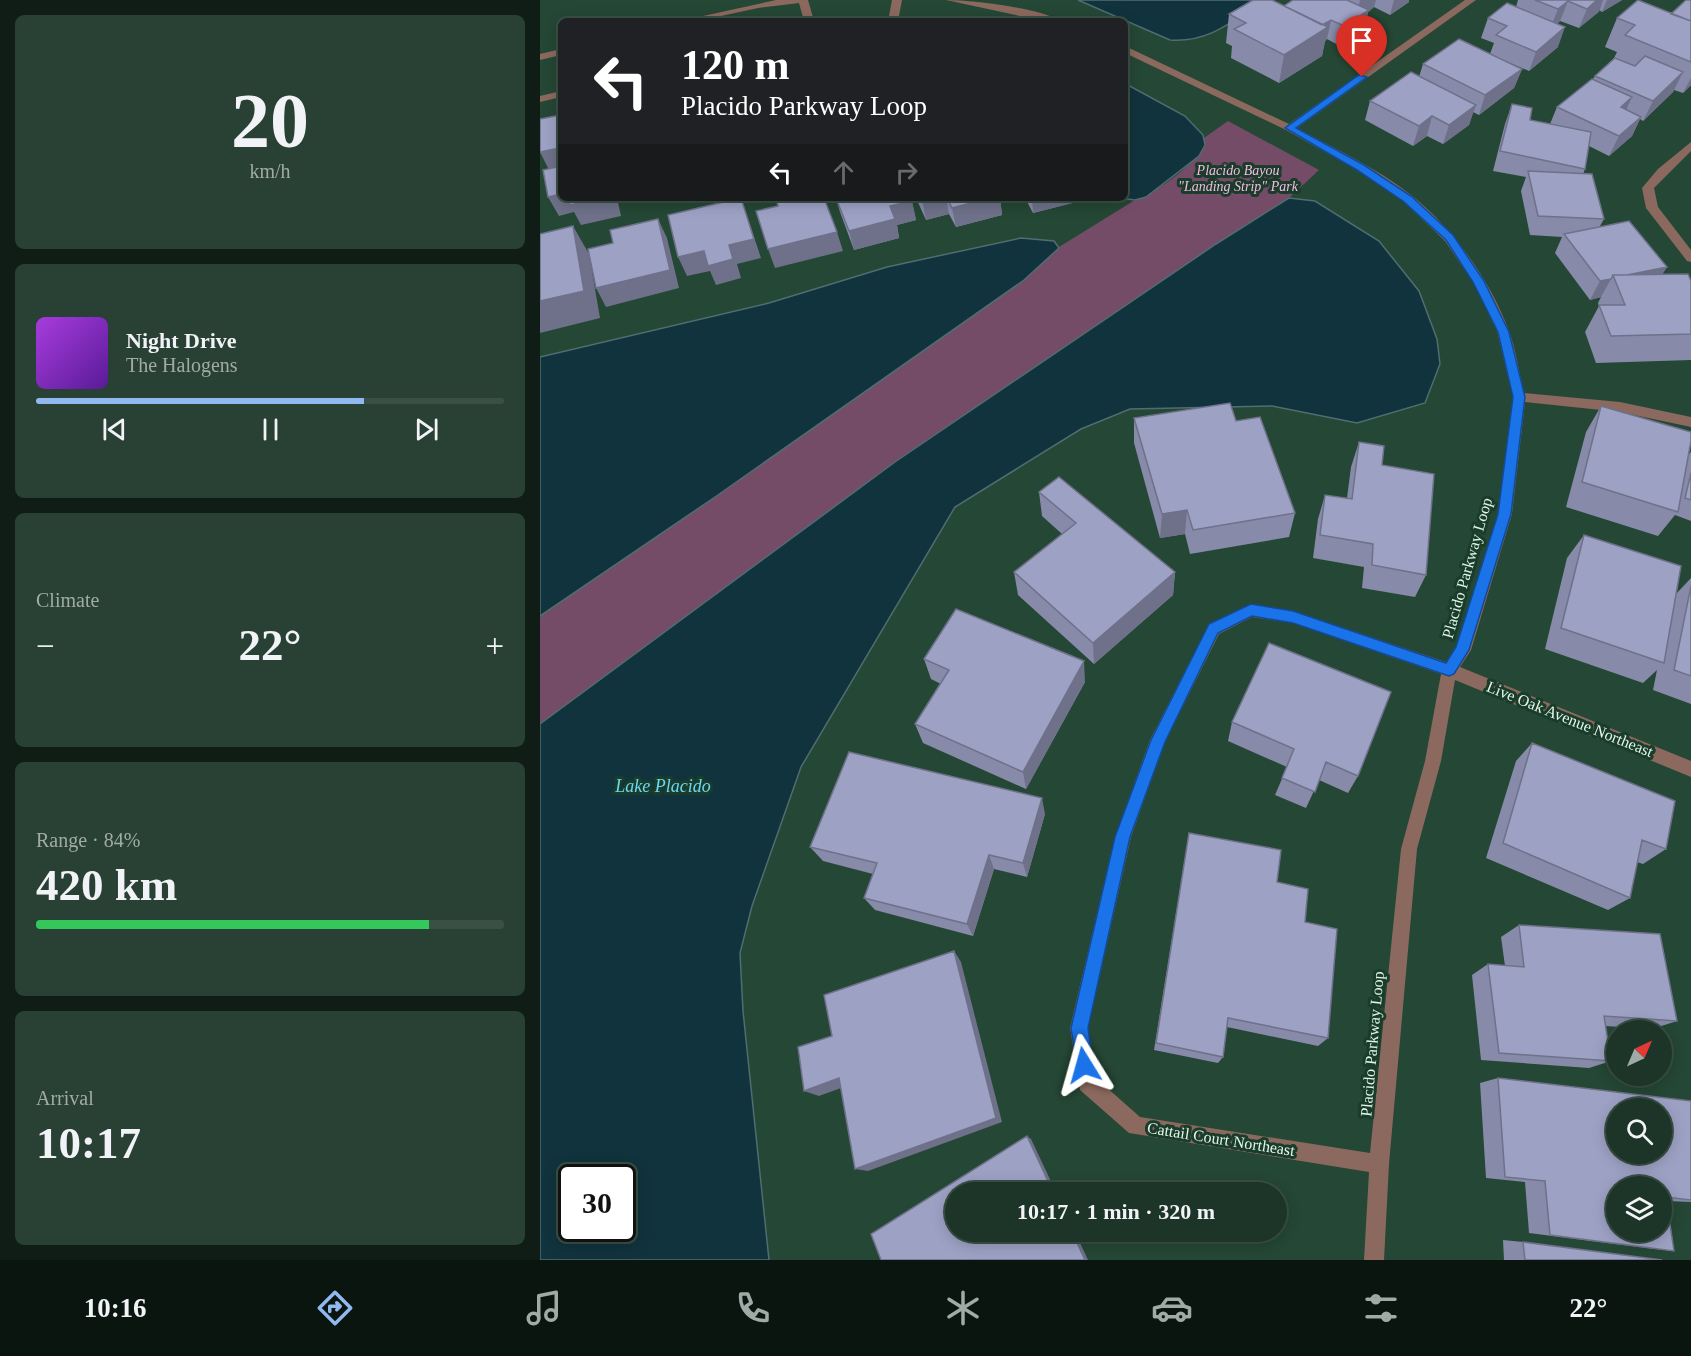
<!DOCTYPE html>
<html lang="en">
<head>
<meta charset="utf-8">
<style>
  :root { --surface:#1c3528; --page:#294034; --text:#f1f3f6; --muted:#a0aba8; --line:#3a5045; --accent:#90b9f0 }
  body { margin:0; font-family:Georgia,serif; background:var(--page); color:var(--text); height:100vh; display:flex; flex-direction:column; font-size:22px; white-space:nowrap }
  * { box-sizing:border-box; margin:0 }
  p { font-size:20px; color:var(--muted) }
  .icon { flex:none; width:33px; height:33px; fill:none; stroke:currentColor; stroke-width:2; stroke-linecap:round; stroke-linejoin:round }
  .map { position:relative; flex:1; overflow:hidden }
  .side { display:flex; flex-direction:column; gap:15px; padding:15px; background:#0f1d16; width:540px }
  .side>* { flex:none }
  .guide { position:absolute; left:18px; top:18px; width:570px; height:183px; border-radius:9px; box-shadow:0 3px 15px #0003,0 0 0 2px var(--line); background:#202124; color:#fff; overflow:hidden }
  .needle { width:39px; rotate:44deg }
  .tools { position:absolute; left:1066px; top:1020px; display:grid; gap:12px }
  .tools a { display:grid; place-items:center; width:66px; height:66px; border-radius:50%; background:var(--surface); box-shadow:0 3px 15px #0003,0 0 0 2px var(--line); font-size:30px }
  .speed { position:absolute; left:18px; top:1164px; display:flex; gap:12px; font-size:30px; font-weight:700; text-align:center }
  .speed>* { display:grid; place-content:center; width:78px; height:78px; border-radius:50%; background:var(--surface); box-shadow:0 3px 15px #0003,0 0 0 2px var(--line); line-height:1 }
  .speed .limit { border:3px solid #111; border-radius:9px; background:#fff; color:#111 }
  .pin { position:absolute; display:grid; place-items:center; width:51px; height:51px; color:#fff; margin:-62px -26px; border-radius:50% 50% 50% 0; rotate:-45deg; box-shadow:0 0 6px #0007 }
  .pin .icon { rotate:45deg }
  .me { position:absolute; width:66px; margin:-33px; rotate:352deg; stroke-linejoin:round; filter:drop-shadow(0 0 4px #0008) }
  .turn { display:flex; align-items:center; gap:21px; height:126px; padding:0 24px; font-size:27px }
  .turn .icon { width:78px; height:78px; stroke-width:2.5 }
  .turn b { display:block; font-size:42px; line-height:51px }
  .lanes { display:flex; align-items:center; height:57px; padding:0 24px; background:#0003; justify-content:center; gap:30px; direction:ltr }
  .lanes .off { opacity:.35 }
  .big { font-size:45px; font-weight:700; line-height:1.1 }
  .side .card { flex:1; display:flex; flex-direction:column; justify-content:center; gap:9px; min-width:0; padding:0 21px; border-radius:9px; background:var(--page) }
  .side .dial { align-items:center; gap:0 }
  .dial b { font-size:78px; line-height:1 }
  .song { display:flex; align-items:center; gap:18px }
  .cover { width:72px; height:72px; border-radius:9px; background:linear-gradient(135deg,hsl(280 70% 55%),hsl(270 70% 35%)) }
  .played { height:6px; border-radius:3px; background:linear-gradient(90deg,var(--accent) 70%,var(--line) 70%) }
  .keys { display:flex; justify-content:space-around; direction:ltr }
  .heat { display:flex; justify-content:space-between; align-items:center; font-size:33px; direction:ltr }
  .charge { height:9px; border-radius:4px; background:linear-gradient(90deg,#34c759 84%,var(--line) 0) }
  .trip { position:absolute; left:405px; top:1182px; width:342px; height:60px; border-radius:30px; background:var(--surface); box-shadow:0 3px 15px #0003,0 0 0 2px var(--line); font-weight:700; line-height:60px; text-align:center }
  .menu { display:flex; height:96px; justify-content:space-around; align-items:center; background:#0b1510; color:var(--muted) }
  .menu .icon { width:42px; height:42px }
  .menu .selected { color:var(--accent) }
  .menu b { font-size:27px; color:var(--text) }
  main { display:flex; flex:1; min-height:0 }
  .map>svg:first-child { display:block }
</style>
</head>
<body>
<main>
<section class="side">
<div class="card dial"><b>20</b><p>km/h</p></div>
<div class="card">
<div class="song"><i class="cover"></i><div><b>Night Drive</b><p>The Halogens</p></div></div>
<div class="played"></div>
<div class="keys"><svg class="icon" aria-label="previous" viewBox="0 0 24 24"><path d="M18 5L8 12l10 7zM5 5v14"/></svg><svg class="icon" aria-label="pause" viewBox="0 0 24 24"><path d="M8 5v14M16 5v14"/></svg><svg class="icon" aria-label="next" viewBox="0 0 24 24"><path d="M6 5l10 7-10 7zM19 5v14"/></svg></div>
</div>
<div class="card"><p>Climate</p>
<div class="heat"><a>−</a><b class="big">22°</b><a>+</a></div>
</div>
<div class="card"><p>Range · 84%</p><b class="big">420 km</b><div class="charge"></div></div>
<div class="card"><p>Arrival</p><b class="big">10:17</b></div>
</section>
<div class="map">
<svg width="1151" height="1260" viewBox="0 0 1151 1260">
  <rect width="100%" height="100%" fill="#254735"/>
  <path fill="#754c67" d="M688 121 779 170 749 198 676 244 0 724V616L175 497 484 280 519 247 595 200C613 195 667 158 664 138Z"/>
  <path fill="#11333d" stroke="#506d71" stroke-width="1.5" fill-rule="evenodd" d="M538 0H725C693 20 670 43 630 40Z
    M586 84 645 116 663 135 665 145 659 156 606 197 595 200 580 198H585Z
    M749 198 775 201 839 241 879 291 897 339 900 364 885 403 817 423 732 406 590 409 541 429 415 507 261 767 212 906 200 953 203 1011 229 1260H0V724L355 462 676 244ZM32 1178H82V1228H32Z
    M481 238 514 241 519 248 484 280 175 497 0 616V357L229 303 347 267Z"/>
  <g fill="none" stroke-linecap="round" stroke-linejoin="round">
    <path fill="#8c695e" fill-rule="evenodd" d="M236 0H268L274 21H264L259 3 218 8 158 21H140Z
      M352 0H362L358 21H348Z
      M406 0C431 0 501 8 520 21H503Z
      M925 0H936L757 128C795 149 837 168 871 195 914 229 950 280 969 331 976 350 979 372 984 393L1080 402 1151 417V427L1080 412 985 402 972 514 931 650 920 667 1151 761V777L915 680 901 761 877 849 849 1164 844 1260H824L829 1172 589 1133 540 1090 530 1028 575 837 610 740 669 624 711 604 753 611 906 662 916 647 958 514 973 397 957 331 933 282 905 241 863 201 817 170 746 130 585 53V46L749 124ZM712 617 753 623 901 674 885 761 861 849 830 1153 600 1117 556 1078 548 1028 591 837 625 742 679 634Z
      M21 49V55L0 60V54Z
      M21 91V97L0 102V96Z
      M1151 142V151L1114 188 1118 207 1151 250V262L1147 261 1106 208 1102 188 1118 169Z"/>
  </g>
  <path fill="#878aa9" d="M753 0H869V2L850 15 834 7 828 12 824 30 800 46 787 39 785 41 782 56 739 83 691 58 692 46 686 43 689 14 744 6Z
    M978 0H1082L1062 12 1059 10 1039 28 1020 21 1017 24 1018 47 989 71 968 62 982 69 974 88 939 115 933 112 929 125 903 144 887 136 873 146 825 120 830 101 879 77 883 64 950 54 954 43 941 38 948 18 976 7Z
    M1151 0V85L1143 93 1134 90 1133 92 1103 121 1100 119 1092 136 1069 156 1049 146 1045 169 1043 174 1064 219 1060 226 1127 267 1122 274 1151 281V360L1056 363 1045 332 1059 306 1058 303 1061 297 1050 300 1015 253 1022 237 990 235 981 191 986 177 953 171 965 124 972 104 990 120 1010 124 1017 107 1053 79 1055 76 1074 58 1077 52 1065 47 1077 18 1131 14Z
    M296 198H371L376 220 357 225 359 238 314 250 300 212Z
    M376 198H460L462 215 416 227 409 214 386 220Z
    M485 198H540V201L493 213Z
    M1061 406 1148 455 1151 452V521L1135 515 1118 536 1026 507 1046 432Z
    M594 418 696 421 755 513 749 537 650 554 645 534 620 538 594 443Z
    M819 442 842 465 886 575 875 597 822 588 824 567 773 558 778 519 785 495 807 498 811 467Z
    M499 492 635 572 633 595 554 664 478 595 474 572 522 534 502 516Z
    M1044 535 1136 594 1151 578V704L1113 690 1117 670 1103 683 1005 649 1027 558Z
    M384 659 545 682 486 789 383 743 375 724 401 684 391 679Z
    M692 722 818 776 808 793 779 780 766 808 735 795 747 767 688 741Z
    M992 743 1126 849 1103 864 1097 862 1090 898 1068 910 946 858 976 761Z
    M505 814 487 877 454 869 433 936 335 910 324 898 333 874 283 861 270 847Z
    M649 833 737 882 765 922 788 1038 778 1046 687 1027 683 1057 678 1063 614 1050Z
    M979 925 1137 1021 1112 1029 1065 1026 1071 1061 1049 1068 941 1060 932 975 948 964 965 966 961 937Z
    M958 1078 1151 1103V1202L1127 1201 1134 1251 1106 1248 989 1233 985 1182 946 1178 940 1083Z
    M963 1240 983 1242 1122 1260H964Z"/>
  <path fill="#6e7189" d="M820 0H836L834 7 828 12 824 30 800 46 804 26 816 19Z
    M854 0H869V2L850 15Z
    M1057 0H1063L1059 12 1039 28 1047 9Z
    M1067 0H1082L1062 12Z
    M1028 1 1020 21 1010 29 1018 9Z
    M791 20 787 39 785 41 782 56 739 83 744 55 778 27Z
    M1025 27 1018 47 989 71 996 52Z
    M982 69 974 88 939 115 945 95Z
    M1143 72 1133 92 1103 121 1113 101Z
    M1151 78V85L1143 93Z
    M1092 97 1083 117 1081 107Z
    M936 105 929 125 903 144 909 125Z
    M892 116 887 136 873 146 879 126Z
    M1101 117 1092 136 1069 156 1079 136Z
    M20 148 21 170 10 172 0 152Z
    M21 194V198H77L81 216 41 225 34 212 19 216 8 197Z
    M201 198 221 258 197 264 201 278 176 285 170 271 147 276 138 257 189 245Z
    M392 198H406L409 214 386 220 382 200Z
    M450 198H460L462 215 416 227 412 208Z
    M492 198H540V201L493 213Z
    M372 201 376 220 357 225 359 238 314 250 309 231 350 206Z
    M118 219 127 238 139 288 66 307 56 288Z
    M33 226 49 254 60 318 0 333V301Z
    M297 232 303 251 235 268 228 249Z
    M1127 267 1115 286 1074 278Z
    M1071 279 1061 297 1050 300 1060 281Z
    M647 510 645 534 620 538 622 514Z
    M635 572 633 595 554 664 553 643Z
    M544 661 545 682 486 789 483 772Z
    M502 798 505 814 487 877 483 863Z
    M449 855 454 869 433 936 427 924Z
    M414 951 421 962 462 1122 328 1171 315 1169Z
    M299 1078 312 1084 279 1096 264 1091Z
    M487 1136 491 1139 516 1192H513Z
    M532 1232H535L548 1260H545Z"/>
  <path fill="#9da1c4" stroke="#6e7189" stroke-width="1.5" fill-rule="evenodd" d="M713 0H732L788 27 744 55 694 29 706 23 689 14Z
    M753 0H807L829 10 804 26 791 20 782 25 744 6Z
    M995 0H1057L1047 9 1028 1 1018 9Z
    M1098 0 1151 21V62L1085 35 1095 25 1077 18Z
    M1146 0H1151V21L1131 14Z
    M967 3 1025 27 996 52 956 35 967 26 948 18Z
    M919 39 982 69 945 95 883 64Z
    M1105 56 1143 72 1113 101 1055 76 1075 58 1095 66Z
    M871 72 936 105 909 125 892 116 879 126 830 101Z
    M1052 79 1092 97 1081 107 1101 117 1079 136 1017 107Z
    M972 104 992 108 990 120 1051 132 1045 169 960 151Z
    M21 115V152L20 148 0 152V119Z
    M21 166V194L8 197 3 170Z
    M988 171 1052 174 1064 219 998 216Z
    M29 198H63L30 205Z
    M201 198 214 239 189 245 193 259 168 266 164 251 138 257 128 215Z
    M236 198H284L297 232 228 249 216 211 238 206Z
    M296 198H371L372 201 350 206 355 219 309 231Z
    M381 198H392L382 200Z
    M407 198H450L412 208Z
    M118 219 130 270 56 288 48 249 73 243 70 230Z
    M1089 221 1127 267 1087 275H1073L1071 279 1060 281 1024 234Z
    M33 226 44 291 0 301V234Z
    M1148 274 1151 281V334L1071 336 1059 305H1085L1073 275Z
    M690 403 696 421 720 417 755 513 653 530 647 510 622 514 594 418Z
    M1061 406 1151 432V441L1138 512 1042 482Z
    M819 442 844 446 842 465 894 474 886 575 832 565 833 544 780 535 785 495 812 499Z
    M1151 473V500L1145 498Z
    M519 477 635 572 553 643 474 572 536 523 499 492Z
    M1044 535 1141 566 1124 663 1021 628Z
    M1151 586V676L1134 670Z
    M416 609 544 661 483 772 375 724 409 670 384 659Z
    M729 643 851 692 818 776 786 762 775 792 742 778 754 749 692 722Z
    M992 743 1135 801 1126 849 1102 840 1090 898 963 843Z
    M309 752 502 798 483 863 449 855 427 924 324 898 337 863 270 847Z
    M649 833 741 850 737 882 768 889 765 922 797 929 788 1038 688 1018 683 1057 616 1043Z
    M979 925 1120 934 1137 1021 1064 1016 1071 1061 959 1053 948 964 984 967Z
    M414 951 456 1118 315 1169 299 1078 264 1091 258 1047 292 1036 284 995Z
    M958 1078 1151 1101V1200L1126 1197 1134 1251 1010 1235 1005 1181 965 1177ZM1077 1108H1122V1154H1077ZM1077 1186H1122V1232H1077Z
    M487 1136 513 1192H416V1232H532L545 1260H341L331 1234Z
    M983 1242 1122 1260H985Z"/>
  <path fill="#1a73e8" stroke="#114b97" stroke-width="1.5" d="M819 75 827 77 756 128 824 165 871 196 913 235 944 281 969 332 985 397 971 514 929 650 914 674 909 676 753 623 712 616 678 633 625 742 590 837 548 1028 553 1065 550 1071 544 1073 538 1071 531 1028 575 837 611 740 669 624 711 604 753 611 906 663 916 647 958 514 973 397 958 332 933 282 906 240 863 201 817 170 745 128Z"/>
  <g text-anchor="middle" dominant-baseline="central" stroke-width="6" stroke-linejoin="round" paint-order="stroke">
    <g font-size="14" font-style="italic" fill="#f4bbe0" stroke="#1a3c2b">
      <text x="698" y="170">Placido Bayou<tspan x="698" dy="16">"Landing Strip" Park</tspan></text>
    </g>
    <g font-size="16" fill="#e2f5e9" stroke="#1a3c2b">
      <text transform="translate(927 568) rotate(-74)">Placido Parkway Loop</text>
      <text transform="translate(1030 719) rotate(22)">Live Oak Avenue Northeast</text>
      <text transform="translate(832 1044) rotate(-85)">Placido Parkway Loop</text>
      <text transform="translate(681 1139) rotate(9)">Cattail Court Northeast</text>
    </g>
    <g font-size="18" font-style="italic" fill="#69d7f7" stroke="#1a3c2b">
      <text x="123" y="786">Lake Placido</text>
    </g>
  </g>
</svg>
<div class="tools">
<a><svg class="needle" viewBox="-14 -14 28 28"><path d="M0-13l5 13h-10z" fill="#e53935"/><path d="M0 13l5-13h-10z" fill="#a0aba8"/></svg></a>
<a><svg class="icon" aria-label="search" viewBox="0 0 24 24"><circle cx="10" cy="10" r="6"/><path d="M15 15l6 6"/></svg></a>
<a><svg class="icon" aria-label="layers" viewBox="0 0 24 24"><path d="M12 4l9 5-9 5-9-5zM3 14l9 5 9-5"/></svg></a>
</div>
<div class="speed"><div class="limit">30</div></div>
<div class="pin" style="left:822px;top:77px;background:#d93025"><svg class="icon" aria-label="arrive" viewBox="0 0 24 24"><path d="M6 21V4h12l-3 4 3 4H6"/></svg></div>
<svg class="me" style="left:544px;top:1065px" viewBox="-20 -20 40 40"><path d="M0-17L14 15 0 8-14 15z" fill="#1a73e8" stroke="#fff" stroke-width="4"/></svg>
<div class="trip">10:17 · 1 min · 320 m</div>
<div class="guide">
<div class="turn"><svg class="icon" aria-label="left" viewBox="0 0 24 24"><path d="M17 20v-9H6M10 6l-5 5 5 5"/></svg><div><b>120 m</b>Placido Parkway Loop</div></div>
<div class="lanes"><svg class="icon" aria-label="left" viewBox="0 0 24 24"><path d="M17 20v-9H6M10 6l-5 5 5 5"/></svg><svg class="icon off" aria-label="ahead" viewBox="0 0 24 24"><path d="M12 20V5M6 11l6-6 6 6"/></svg><svg class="icon off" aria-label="right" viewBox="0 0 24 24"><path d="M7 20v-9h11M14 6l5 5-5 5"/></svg></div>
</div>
</div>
</main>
<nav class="menu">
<b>10:16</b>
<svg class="icon selected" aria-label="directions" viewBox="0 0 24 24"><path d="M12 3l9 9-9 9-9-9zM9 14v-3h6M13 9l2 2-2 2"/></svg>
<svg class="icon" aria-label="music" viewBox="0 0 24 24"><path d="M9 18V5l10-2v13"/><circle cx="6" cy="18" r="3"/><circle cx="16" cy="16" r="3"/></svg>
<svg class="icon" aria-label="phone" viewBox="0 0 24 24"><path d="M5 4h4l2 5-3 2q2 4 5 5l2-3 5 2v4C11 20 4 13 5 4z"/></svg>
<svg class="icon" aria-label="climate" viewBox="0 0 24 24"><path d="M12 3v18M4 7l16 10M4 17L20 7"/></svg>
<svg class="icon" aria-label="car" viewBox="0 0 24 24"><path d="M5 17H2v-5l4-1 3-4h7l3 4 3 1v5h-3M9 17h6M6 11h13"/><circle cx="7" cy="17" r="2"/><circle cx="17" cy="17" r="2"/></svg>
<svg class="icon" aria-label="filters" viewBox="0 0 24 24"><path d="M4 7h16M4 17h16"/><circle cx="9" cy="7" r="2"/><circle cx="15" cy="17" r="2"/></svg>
<b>22°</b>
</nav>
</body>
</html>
